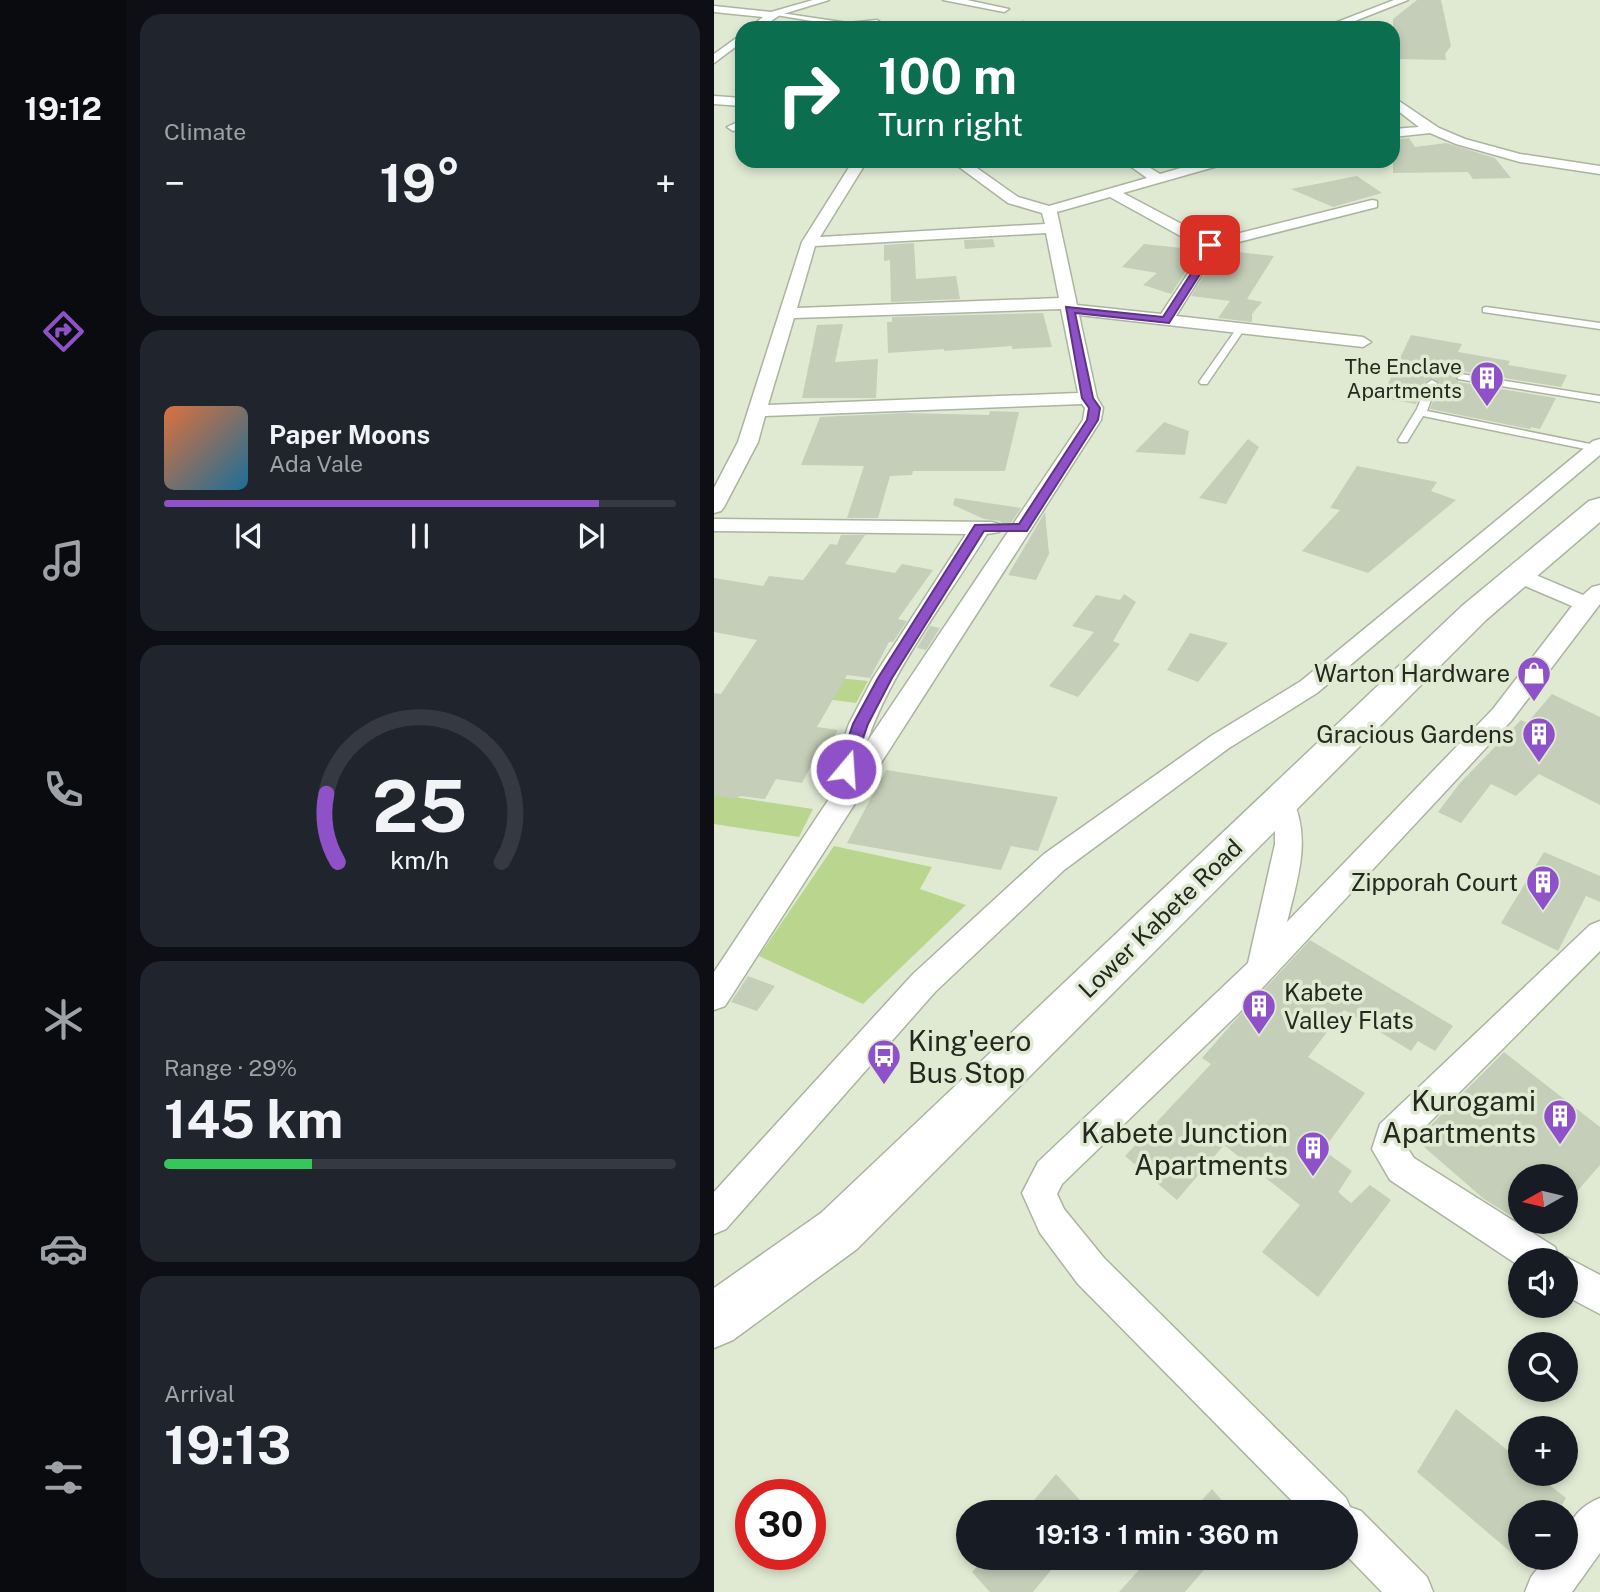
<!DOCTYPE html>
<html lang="en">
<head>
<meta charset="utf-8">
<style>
  :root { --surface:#171b24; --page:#20242c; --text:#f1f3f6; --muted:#9ea1a6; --line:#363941; --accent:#8f51c7 }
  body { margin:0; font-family:"Public Sans",sans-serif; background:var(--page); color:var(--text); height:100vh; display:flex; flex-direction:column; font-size:26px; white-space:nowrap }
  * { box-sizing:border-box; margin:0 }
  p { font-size:23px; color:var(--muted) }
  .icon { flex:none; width:38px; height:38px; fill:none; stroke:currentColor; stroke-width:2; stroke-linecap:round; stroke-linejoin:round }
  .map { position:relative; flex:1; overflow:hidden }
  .sheet { display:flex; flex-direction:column; gap:14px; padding:14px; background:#0d0f14; width:588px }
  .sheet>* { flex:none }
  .banner { position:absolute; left:21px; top:21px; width:665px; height:147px; border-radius:21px; box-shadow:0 4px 10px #0003; background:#0b6e4f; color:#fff; overflow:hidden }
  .needle { width:46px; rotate:262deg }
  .fabs { position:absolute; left:794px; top:1164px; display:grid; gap:14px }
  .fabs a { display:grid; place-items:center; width:70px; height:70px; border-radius:50%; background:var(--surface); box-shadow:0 4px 10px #0003; font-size:35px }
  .speed { position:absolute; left:21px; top:1479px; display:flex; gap:14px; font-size:35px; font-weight:700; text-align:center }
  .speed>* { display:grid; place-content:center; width:91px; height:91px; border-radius:50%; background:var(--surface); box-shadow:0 4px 10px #0003; line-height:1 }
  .speed .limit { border:10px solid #d22; background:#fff; color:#111 }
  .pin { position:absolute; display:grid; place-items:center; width:60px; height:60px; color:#fff; margin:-30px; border-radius:14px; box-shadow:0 4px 10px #0006 }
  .me { position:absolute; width:77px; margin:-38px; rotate:18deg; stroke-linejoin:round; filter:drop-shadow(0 0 5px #0008) }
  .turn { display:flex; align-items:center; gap:24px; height:147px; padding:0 28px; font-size:32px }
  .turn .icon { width:91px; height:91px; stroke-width:2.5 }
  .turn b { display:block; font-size:49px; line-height:60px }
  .big { font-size:52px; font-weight:700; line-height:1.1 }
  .sheet .widget { flex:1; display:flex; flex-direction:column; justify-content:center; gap:10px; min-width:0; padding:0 24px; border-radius:21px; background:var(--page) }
  .sheet .dial { align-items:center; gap:0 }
  .dial svg { height:182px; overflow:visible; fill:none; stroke:var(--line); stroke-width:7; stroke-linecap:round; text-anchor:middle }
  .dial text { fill:var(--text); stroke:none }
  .song { display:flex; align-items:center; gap:21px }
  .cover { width:84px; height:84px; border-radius:10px; background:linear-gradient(135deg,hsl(20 70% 55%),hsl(200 70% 35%)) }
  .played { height:7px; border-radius:4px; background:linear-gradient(90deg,var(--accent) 85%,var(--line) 85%) }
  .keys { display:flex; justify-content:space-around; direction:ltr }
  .heat { display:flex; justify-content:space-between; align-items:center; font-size:38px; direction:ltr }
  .charge { height:10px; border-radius:5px; background:linear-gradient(90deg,#34c759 29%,var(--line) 0) }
  .trip { position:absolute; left:242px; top:1500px; width:402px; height:70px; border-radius:35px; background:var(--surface); box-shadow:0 4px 10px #0003; font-weight:700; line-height:70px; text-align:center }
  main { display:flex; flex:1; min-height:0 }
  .menu { display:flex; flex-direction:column; width:126px; justify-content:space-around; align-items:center; background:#090b0e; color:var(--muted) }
  .menu .icon { width:49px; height:49px }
  .menu .selected { color:var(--accent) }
  .menu b { font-size:32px; color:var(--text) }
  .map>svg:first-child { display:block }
</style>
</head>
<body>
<main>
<nav class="menu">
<b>19:12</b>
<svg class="icon selected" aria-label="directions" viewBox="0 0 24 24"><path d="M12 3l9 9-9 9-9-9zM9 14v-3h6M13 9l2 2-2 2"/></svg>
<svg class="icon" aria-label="music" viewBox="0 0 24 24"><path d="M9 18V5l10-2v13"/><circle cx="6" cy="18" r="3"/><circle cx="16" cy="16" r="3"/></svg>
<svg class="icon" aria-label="phone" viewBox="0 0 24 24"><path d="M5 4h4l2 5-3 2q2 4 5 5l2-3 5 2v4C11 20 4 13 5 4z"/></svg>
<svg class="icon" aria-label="climate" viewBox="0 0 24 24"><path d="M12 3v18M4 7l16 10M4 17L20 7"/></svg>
<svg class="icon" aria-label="car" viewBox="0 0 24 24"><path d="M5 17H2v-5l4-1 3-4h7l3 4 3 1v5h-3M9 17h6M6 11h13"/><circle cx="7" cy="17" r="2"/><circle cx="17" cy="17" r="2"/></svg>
<svg class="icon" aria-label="filters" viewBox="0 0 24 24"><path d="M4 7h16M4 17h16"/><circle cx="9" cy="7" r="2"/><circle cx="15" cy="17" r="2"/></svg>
</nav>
<section class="sheet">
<div class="widget"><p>Climate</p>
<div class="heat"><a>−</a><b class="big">19°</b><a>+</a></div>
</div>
<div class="widget">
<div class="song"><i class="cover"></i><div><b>Paper Moons</b><p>Ada Vale</p></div></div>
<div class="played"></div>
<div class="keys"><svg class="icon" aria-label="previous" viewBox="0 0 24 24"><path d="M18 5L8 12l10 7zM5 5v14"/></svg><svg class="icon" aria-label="pause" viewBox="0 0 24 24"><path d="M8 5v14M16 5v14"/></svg><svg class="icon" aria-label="next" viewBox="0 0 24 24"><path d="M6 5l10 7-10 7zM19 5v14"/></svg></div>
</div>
<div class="widget dial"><svg viewBox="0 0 100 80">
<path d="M14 69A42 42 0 1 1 86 69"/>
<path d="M14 69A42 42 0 0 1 9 39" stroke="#8f51c7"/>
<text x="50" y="56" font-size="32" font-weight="700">25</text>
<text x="50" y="72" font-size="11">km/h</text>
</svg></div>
<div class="widget"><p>Range · 29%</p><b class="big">145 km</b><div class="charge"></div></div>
<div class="widget"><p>Arrival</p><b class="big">19:13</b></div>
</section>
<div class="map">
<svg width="886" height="1592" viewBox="0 0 886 1592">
  <rect width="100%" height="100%" fill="#e0ead3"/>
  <path fill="#bad68e" d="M48 670 154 681 142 703 37 689Z
    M0 794 99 809 85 837 0 824Z
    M120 846 218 867 206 889 252 905 149 1004 45 956Z"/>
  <path fill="#c4ceb8" d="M703 0H727L737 46 731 54 732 60 679 59V19Z
    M695 138 701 147 732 143 781 158 797 178 759 179 754 172 679 173V140Z
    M643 176 668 193 619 207 577 189Z
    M279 239 281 247 251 249 250 240Z
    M200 243 202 279 242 276 246 299 177 302 176 260 170 261V245Z
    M430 244 486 250 457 294 429 285 443 273 408 267Z
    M523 252 560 256 533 299 548 302 538 314V322L504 318 516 301 477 296 504 253 521 256Z
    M329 313 338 347 298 349V346L230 351V349L174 353 173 322H178V317Z
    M129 324 121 362 164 359 162 398H88L103 325Z
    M697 335 748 344 744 352 796 361 794 365 853 375 847 387 747 371 742 373 744 382 842 398 826 429 817 427 816 429 716 409 725 384 719 378 711 382 702 404 667 398Z
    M276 411 305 412 291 471H199L198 475 176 476 164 518H133L150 466 87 465 106 417 190 413 275 415Z
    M450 422 475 431 471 455 421 452Z
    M534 439 545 447 512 504 485 498Z
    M643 466 723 482 717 491 742 500 654 573 588 551 626 510 616 508Z
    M241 498 307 508 292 530 286 521 270 519 239 505Z
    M331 512 335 554 322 580 294 575Z
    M127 535H151L131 564 181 573 188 564 219 570 184 619 193 621 179 642H175L156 678 133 675 103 727 124 730 106 762 100 761 88 783 62 779 51 799 27 796 19 799 0 795V693L7 694 43 640 0 632V578L49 586 55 576 89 580 116 544 123 545Z
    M410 594 422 602 399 641 406 644 364 697 335 686 380 632 358 626 382 595 406 600Z
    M216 626 226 628 212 650 203 648Z
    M476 633 514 643 484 682 453 670Z
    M838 694 886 717V805L825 774 802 796 777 784 747 823 724 812 746 783 807 720 813 723Z
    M172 770 344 797 324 851 297 846 287 870 133 843Z
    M830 852 886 876V902L872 896 844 951 787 923Z
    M596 940 739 1026 721 1051 704 1041 697 1051 630 1010 594 1057 651 1093 609 1150 638 1171 624 1192 637 1203 656 1185 677 1200 604 1297 548 1252 586 1205 510 1145 463 1200 411 1156 497 1064 488 1058 515 1027Z
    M34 976 61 986 43 1011 17 1002Z
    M790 1052 886 1127V1165L852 1204V1176H807V1222H837L826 1234 770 1199 702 1140Z
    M742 1409 807 1461V1474H822L852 1498 844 1512H807V1558H819L814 1567 703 1472Z
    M342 1474 377 1512H310Z
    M498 1489 518 1512H477Z
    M271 1558H347L319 1592H276L258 1572Z
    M436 1558H500L471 1592H405Z"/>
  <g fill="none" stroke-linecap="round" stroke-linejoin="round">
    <g stroke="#abb49f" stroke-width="3">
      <path id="lane" d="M60 12 134 23 163 20 166 22 134 27 62 15Z
        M772 307 886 323V329L769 312V308Z
        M523 328 530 330 493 384H487L485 382Z
        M747 374 886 396V402L744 379V375Z
        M718 380 723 383 713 411 881 445 886 448 881 451 709 416 693 442H685L684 440 703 409 713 383Z"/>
    </g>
    <g stroke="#abb49f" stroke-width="3">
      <path id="street" d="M99 0H115L66 15 47 28H35L49 17 0 12V6L57 12Z
        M229 0H253L295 9 290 12Z
        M680 0H694L623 28H608Z
        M309 22 314 25 313 27 298 28Z
        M28 34V42L0 63V54Z
        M0 96 28 98V106L0 104Z
        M679 97 725 128 751 139 806 154 886 166V174L806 162 742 144 716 133 679 137V129L705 127 679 107Z
        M28 120V128L19 131 13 127Z
        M139 161H153L106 237 331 224 328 213 294 203 237 161H253L304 197 335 206 433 178 409 161H425L446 174 491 161H513L511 164 409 193 498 240 658 200 663 201V207L505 247 462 316 649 337 657 342 649 347 365 315 383 398 389 408 387 420 11 1006 0 1010V972L117 796 112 789 135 724 159 678 252 534 0 531V519L278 522 285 524 288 528 285 532 273 534C234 597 176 673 153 742L369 420 371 408 368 404 51 416 44 442 10 507 7 511 0 513V488L24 442 88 242ZM396 197 490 249 447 314 363 305 343 212ZM332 233 345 298 83 308 101 246ZM347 309 364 393 54 405 80 318Z
        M886 439V455L603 693 515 748 350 870 221 992 12 1229 0 1234V1192L199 974 330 854 497 736 587 681 879 441Z
        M805 568 869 595 878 587 886 585V604L797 721 524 1014 348 1184 343 1194 350 1209 390 1258 632 1498 636 1507 647 1511 713 1577 719 1592H668L632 1555V1512H589L364 1284 326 1233 308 1193 324 1162 534 963 561 844V820L554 802 558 795 567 792 576 795C599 835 583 881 573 922L779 709 858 606 797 580 794 575 797 570Z
        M886 921V951L692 1146 700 1158 841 1247 846 1260 852 1257 886 1275V1314L852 1296V1260H807V1267L676 1180 658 1149 666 1124 876 925Z
        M886 1498V1553L858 1592H811L817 1577 832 1558H852C852 1528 856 1511 886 1498Z"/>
    </g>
    <g stroke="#abb49f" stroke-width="3">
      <path id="secondary" d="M886 498V522L772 620 143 1249 19 1340 0 1348V1288L107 1213 748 606 875 501Z"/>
    </g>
    <use href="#lane" fill="#fff" fill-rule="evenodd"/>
    <use href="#street" fill="#fff" fill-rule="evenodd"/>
    <use href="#secondary" fill="#fff" fill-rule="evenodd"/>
  </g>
  <path fill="#8f51c7" stroke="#5d3581" stroke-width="2" d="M493 243H500L502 249 455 323 361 313 379 398 386 408 384 420 313 531H270L178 678 154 724 137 773H126L124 769 139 724 164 678 261 525 305 524 373 420 375 408 368 398 352 307 449 317 493 249Z"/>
  <defs>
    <g id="building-pin" transform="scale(1.75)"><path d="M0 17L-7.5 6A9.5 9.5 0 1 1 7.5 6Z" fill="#8f51c7" stroke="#e0ead3"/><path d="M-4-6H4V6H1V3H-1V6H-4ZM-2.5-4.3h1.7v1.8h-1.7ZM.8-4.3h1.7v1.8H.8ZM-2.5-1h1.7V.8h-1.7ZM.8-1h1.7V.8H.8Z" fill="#fff"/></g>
    <g id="shop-pin" transform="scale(1.75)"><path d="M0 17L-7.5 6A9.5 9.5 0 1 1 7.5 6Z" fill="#8f51c7" stroke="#e0ead3"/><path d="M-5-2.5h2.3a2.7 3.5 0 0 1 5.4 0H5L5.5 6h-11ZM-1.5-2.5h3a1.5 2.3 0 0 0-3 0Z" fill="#fff"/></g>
    <g id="bus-pin" transform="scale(1.75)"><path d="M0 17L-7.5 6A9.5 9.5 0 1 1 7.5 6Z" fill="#8f51c7" stroke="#e0ead3"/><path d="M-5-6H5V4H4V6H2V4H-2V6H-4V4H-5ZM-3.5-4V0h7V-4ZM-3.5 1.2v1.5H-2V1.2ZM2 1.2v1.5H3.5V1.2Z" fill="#fff"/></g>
  </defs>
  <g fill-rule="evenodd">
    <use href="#building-pin" x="773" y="378"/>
    <use href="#shop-pin" x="820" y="673"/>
    <use href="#building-pin" x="825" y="734"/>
    <use href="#building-pin" x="829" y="882"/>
    <use href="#building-pin" x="545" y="1006"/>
    <use href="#bus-pin" x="170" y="1056"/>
    <use href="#building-pin" x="846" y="1116"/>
    <use href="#building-pin" x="599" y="1148"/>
  </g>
  <g text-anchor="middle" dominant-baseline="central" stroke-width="7" stroke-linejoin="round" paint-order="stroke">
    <g font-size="21" fill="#24281f" stroke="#e0ead3" text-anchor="end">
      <text x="748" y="366">The Enclave<tspan x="748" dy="24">Apartments</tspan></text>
    </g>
    <g font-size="24" fill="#24281f" stroke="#e0ead3" text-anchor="end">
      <text x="796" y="673">Warton Hardware</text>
      <text x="800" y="734">Gracious Gardens</text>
      <text x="804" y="882">Zipporah Court</text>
      <text x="570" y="992" text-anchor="start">Kabete<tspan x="570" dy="28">Valley Flats</tspan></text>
    </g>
    <g font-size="24" fill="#24281f" stroke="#e0ead3">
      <text transform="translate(446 918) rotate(-44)">Lower Kabete Road</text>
    </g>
    <g font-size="28" fill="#24281f" stroke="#e0ead3" text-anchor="end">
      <text x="194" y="1040" text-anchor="start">King'eero<tspan x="194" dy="32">Bus Stop</tspan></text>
      <text x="822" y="1100">Kurogami<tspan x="822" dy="32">Apartments</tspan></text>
      <text x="574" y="1132">Kabete Junction<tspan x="574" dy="32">Apartments</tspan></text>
    </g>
  </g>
</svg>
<div class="fabs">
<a><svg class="needle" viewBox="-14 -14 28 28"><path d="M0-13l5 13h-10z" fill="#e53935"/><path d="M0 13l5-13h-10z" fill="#9ea1a6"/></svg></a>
<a><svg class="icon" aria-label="sound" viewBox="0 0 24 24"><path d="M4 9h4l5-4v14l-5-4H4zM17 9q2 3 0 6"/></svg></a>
<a><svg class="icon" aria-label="search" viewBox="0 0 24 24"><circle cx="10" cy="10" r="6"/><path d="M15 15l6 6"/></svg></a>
<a>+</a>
<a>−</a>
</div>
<div class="speed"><div class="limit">30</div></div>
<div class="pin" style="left:496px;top:245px;background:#d93025"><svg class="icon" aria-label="arrive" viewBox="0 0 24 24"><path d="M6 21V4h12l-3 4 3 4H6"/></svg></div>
<svg class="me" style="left:132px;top:769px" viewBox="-20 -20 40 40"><circle r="17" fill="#8f51c7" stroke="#fff" stroke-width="3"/><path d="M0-11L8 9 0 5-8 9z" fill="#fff"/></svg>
<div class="trip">19:13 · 1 min · 360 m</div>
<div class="banner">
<div class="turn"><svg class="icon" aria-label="right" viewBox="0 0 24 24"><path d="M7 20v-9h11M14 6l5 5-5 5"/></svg><div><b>100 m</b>Turn right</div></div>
</div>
</div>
</main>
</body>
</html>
